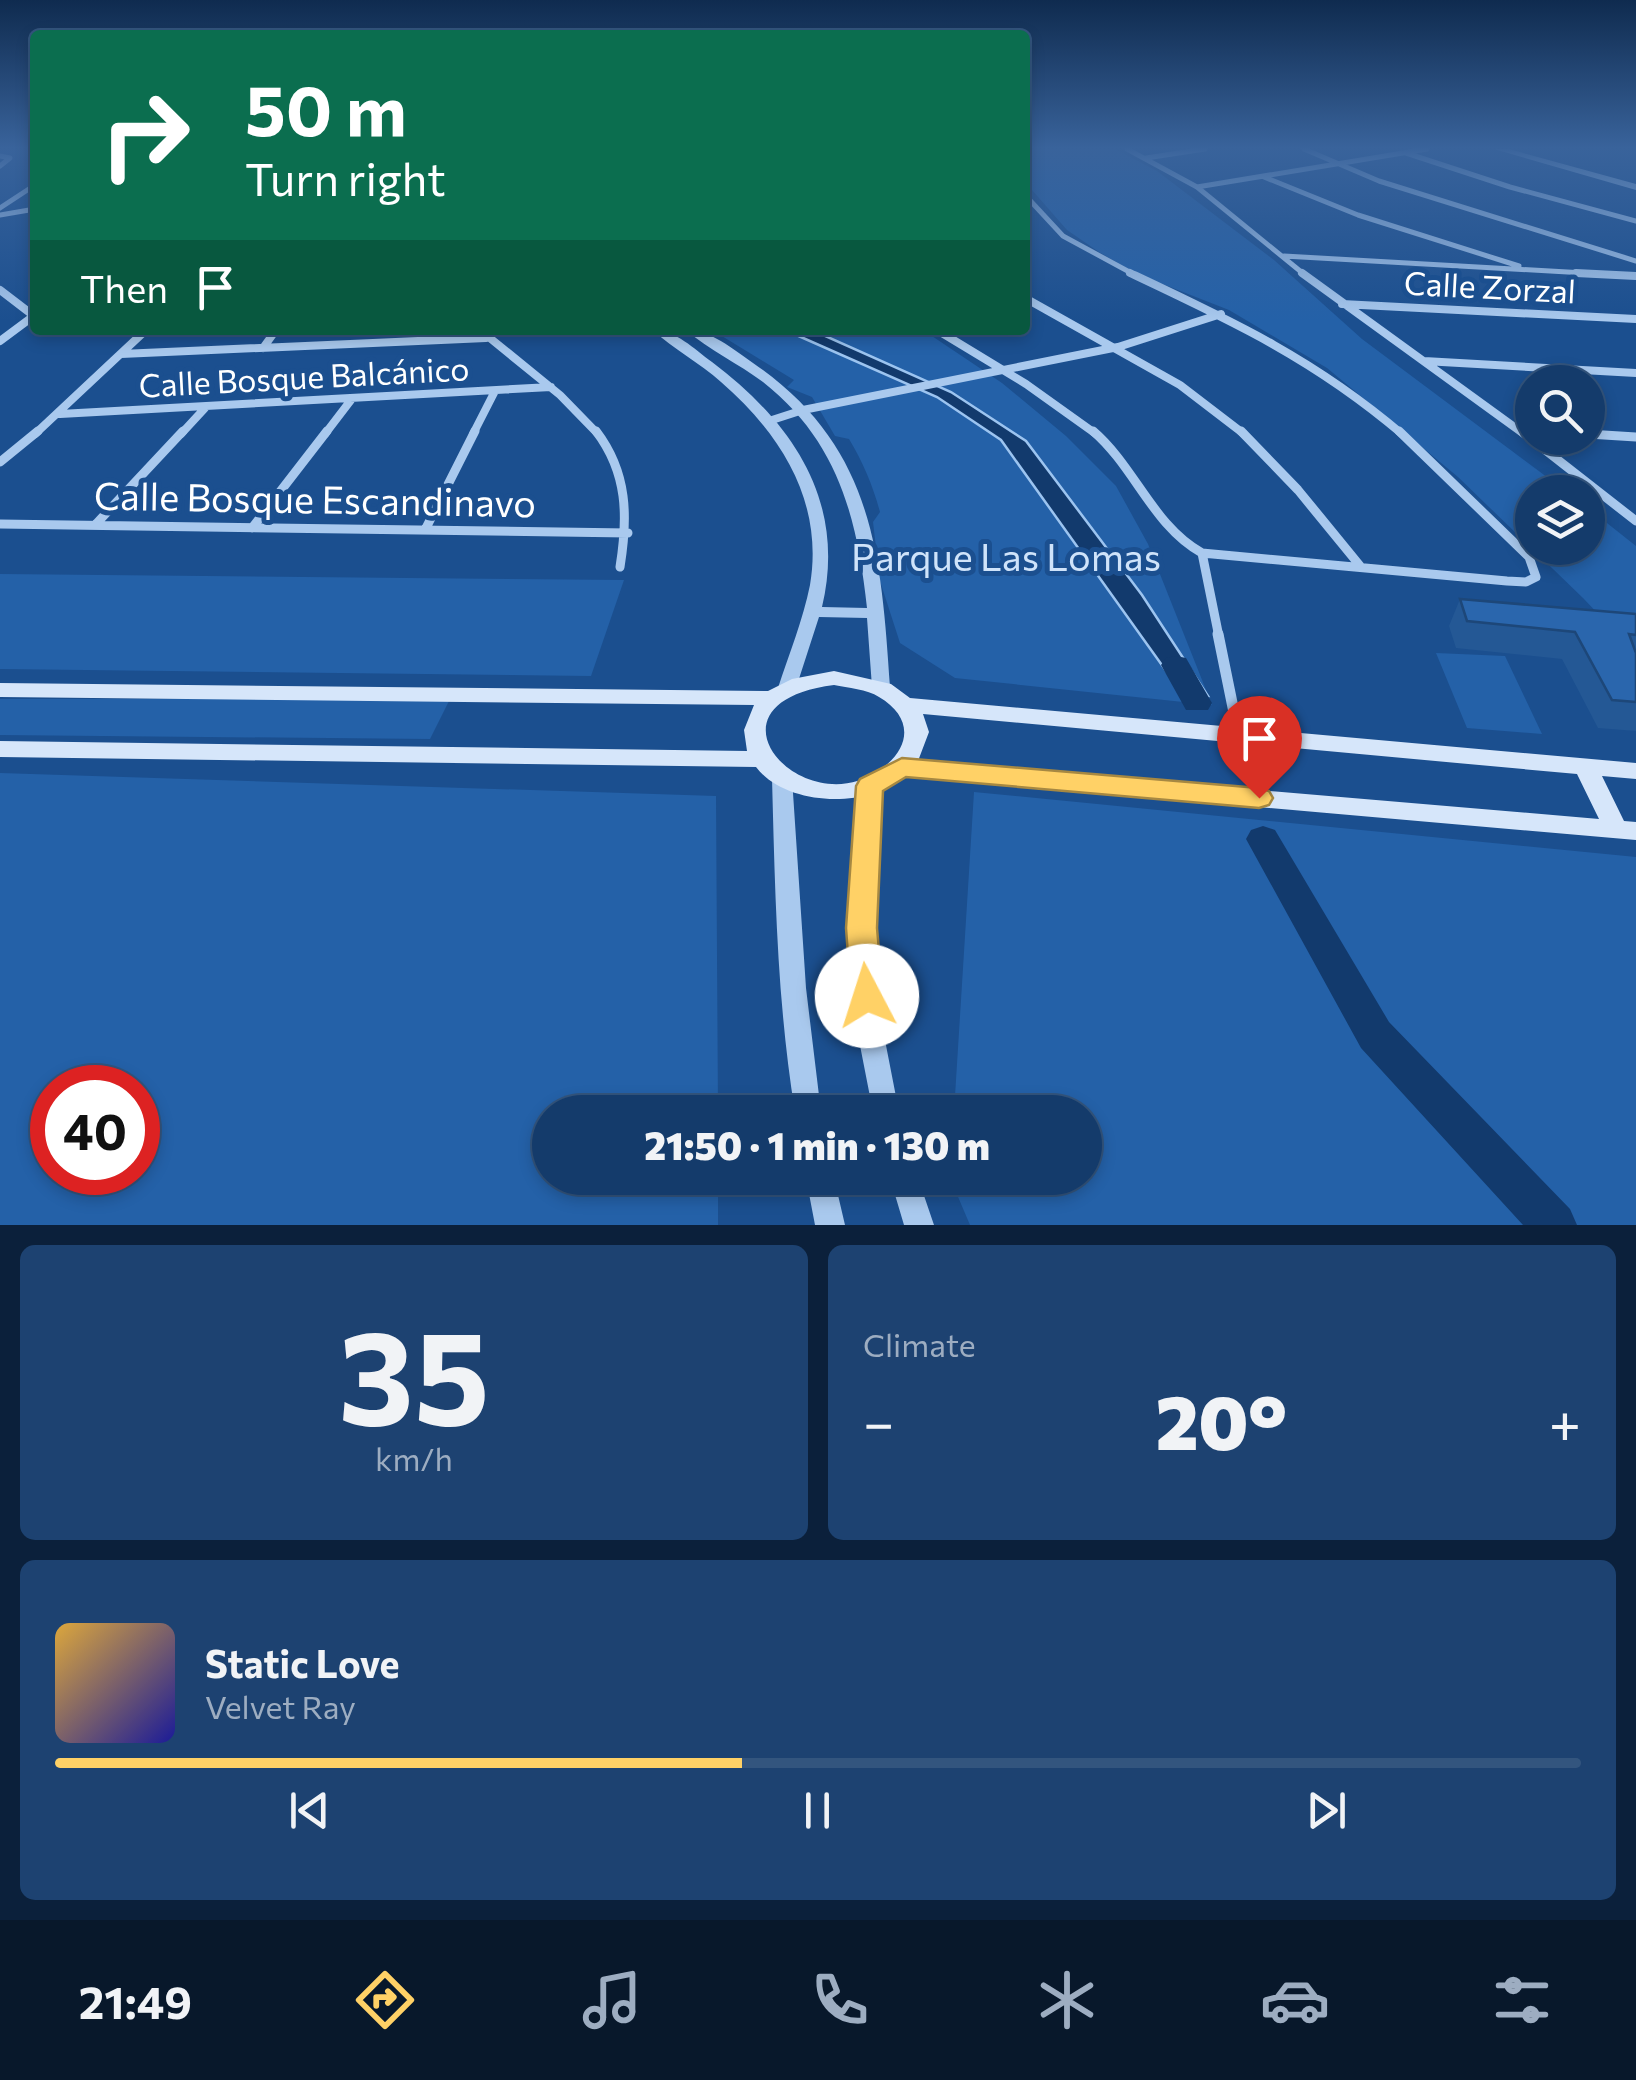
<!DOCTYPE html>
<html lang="en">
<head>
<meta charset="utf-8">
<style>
  :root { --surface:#143b6b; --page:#1d4271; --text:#f1f3f6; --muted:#9dadc1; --line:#33557e; --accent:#ffd166 }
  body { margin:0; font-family:Commissioner,sans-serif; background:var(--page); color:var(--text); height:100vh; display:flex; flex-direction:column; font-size:38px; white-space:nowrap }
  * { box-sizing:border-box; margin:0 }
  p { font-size:32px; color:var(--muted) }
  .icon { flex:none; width:55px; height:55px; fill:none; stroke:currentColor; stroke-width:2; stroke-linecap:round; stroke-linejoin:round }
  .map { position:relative; height:1225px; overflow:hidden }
  .panel { display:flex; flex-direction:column; gap:20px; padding:20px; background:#0b203b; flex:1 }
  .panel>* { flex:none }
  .top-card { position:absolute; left:30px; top:30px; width:1000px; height:305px; border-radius:10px; box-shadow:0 5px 15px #0003,0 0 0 2px var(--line); background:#0b6e4f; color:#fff; overflow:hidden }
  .tools { position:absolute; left:1515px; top:365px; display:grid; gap:20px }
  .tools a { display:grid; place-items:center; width:90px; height:90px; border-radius:50%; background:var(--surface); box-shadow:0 5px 15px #0003,0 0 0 2px var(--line); font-size:50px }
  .speed { position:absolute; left:30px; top:1065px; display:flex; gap:20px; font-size:50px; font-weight:700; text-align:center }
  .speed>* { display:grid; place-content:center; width:130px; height:130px; border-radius:50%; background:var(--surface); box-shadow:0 5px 15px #0003,0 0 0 2px var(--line); line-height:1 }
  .speed .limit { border:15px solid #d22; background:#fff; color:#111 }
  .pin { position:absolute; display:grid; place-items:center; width:85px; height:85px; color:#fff; margin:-102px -42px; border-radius:50% 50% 50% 0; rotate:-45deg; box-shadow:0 0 10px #0007 }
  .pin .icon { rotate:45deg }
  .me { position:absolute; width:110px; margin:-55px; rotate:355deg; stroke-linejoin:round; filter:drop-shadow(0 0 8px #0008) }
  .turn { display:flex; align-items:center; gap:35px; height:210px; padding:0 50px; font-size:45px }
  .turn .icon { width:130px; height:130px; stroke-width:2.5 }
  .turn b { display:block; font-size:70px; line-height:85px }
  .then { display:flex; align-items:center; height:95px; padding:0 50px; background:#0003; gap:20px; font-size:38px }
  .big { font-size:75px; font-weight:800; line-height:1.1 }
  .panel .widget { flex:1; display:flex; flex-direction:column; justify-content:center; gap:15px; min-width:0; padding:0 35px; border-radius:15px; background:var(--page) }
  .panel .dial { align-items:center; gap:0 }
  .dial b { font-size:130px; line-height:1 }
  .song { display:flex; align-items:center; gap:30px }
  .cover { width:120px; height:120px; border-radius:15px; background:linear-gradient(135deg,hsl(40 70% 55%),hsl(240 70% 35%)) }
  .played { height:10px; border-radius:5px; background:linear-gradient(90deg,var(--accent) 45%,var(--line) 45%) }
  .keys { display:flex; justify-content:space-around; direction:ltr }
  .heat { display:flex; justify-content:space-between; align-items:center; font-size:55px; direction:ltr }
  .panel .tiles { flex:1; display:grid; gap:20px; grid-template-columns:1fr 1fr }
  .widget:last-child { grid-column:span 2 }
  .trip { position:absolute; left:532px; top:1095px; width:570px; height:100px; border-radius:50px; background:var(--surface); box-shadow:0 5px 15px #0003,0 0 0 2px var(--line); font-weight:800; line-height:100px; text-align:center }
  .menu { display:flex; height:160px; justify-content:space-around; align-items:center; background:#08182b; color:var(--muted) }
  .menu .icon { width:70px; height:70px }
  .menu .current { color:var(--accent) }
  .menu b { font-size:45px; color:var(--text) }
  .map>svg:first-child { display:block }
</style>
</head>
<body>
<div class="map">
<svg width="1636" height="1225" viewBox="0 0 1636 1225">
  <rect width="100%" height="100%" fill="#1b4f8f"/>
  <path fill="#2461a8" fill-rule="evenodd" d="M1025 149H1115L1157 171 1274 260 1362 339 1567 492H1532V548H1588V508L1636 546V641H1624L1583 598 1458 477 1327 368 1229 310 1137 274 1099 252 1067 230 1025 182Z
    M712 330H923L1002 383 1066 436 1116 486 1148 544 1212 705 955 678 900 643 880 581 873 522 880 512C873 486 863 462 849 439L835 436 812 397 787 387 794 380Z
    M0 574 624 580 591 676 0 669Z
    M1436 653 1505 656 1542 734 1467 728Z
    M0 699H450L430 739 0 735Z
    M0 773 716 796 718 1112H550V1178H718V1225H0ZM52 1088H138V1172H52Z
    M974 792 1636 857V1225H970L950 1178H1085V1112H954Z"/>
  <path fill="#123a6d" stroke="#9cc4f0" stroke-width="2.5" d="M785 330H812L951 392 1026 441 1142 595 1208 696H1184L1001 440 937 397Z"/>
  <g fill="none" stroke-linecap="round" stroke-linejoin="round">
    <path fill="#123a6d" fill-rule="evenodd" d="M1176 656 1186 658 1212 703 1208 710H1186L1161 665 1166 658Z
      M1263 826 1275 830 1389 1022 1570 1209 1577 1225H1523L1361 1048 1246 839 1251 830Z"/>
    <path stroke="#a9c9ee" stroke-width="5" d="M1127 149 1197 187 1305 275
      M1304 149 1379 181 1636 261
      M1406 153 1510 187 1636 221
      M0 156 10 158 0 166
      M1146 158 1205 149
      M1264 177 1358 215 1519 266
      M1197 187 1427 149
      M1025 195 1063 236 1135 275
      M0 208 35 185
      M0 215 35 209
      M1284 256 1620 275"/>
    <path stroke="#a9c9ee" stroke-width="8" d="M1130 273C1232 321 1314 359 1402 434
      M1302 273 1524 434
      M1576 273 1636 276
      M0 290 34 316
      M1025 298 1180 385 1244 434
      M1342 304 1636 319
      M480 330 560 395 598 434
      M937 330 1026 384 1096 434
      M0 341 35 315
      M263 348 276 330
      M121 354 486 338
      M1424 361 1636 373
      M60 414 551 387
      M772 420 803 410 1118 347 1221 314
      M35 434 146 330
      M181 434 205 408
      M325 434 351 400
      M473 434 495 391"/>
    <path stroke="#a9c9ee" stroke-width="9" d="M596 431C628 473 628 517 620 567
      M1093 431C1135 467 1153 526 1202 553L1507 581 1526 582 1536 577 1529 557 1399 431
      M1241 431 1298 490 1361 567
      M1521 431 1636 521
      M1588 434 1636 437
      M0 462 38 431
      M0 524 628 533
      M96 524 183 431
      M252 528 327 431
      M425 530 475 431
      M1202 553 1219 637"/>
    <path stroke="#a9c9ee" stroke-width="11" d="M1218 634 1238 732"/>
    <path fill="#a9c9ee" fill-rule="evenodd" d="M1494 149H1509L1636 184V190Z
      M653 330C676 330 694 349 712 362 793 423 847 502 822 607L867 608C857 517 838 441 763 382 739 364 709 350 686 330 711 330 733 349 753 363 874 446 881 554 890 687L888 691 881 693 872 687 867 618 819 617 796 688 794 692H780L778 688C789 654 803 620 810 585 824 502 781 434 721 382 700 363 673 349 653 330Z
      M782 771 789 773 792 778 806 988 821 1112H795C777 1002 775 890 772 778L775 773Z
      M869 779 876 781 879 786 873 929 883 1030 899 1112H873L857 1030 849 929 859 786 862 781Z
      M806 1178H834L845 1225H815Z
      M890 1178H918L934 1225H904Z"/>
    <path fill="#d6e6fa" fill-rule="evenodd" d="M834 671 891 684 910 698 1636 763V779L1602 776 1624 821 1636 822V840L903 776C868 810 785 806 756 767L0 757V741L747 751 744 730 754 705 0 697V683L768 691 792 679ZM834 685C848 688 867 689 879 697 913 717 912 747 880 770 802 825 693 703 834 685ZM923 714 1577 774 1599 819 918 761 929 732Z"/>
  </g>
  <path fill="#245895" d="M1460 599 1636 614V731L1598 728 1562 659 1456 648 1449 626Z"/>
  <path fill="#2a66ad" stroke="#1d4779" stroke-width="2.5" d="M1460 599 1636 614V635L1629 634 1636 653V702L1612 700 1575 632 1467 621Z"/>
  <linearGradient id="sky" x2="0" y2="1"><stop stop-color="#0f2b4f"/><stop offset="0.46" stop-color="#39639b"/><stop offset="1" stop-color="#39639b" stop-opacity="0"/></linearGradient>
  <rect width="1636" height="321" fill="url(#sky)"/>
  <path fill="#ffd166" stroke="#a68842" stroke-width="2.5" d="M902 758 1259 788 1269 791 1273 798 1269 805 1259 808 906 777 883 791 877 928 883 996 878 1006 867 1010 855 1006 851 996 846 928 856 786 860 779Z"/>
  <g text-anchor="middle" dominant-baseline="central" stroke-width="10" stroke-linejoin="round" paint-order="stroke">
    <g font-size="32" fill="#fff" stroke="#1b4f8f">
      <text transform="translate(1490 286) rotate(3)">Calle Zorzal</text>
      <text transform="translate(304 376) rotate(-3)">Calle Bosque Balcánico</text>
    </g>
    <g font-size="38" fill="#fff" stroke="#1b4f8f">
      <text transform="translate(315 498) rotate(1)">Calle Bosque Escandinavo</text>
    </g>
    <g font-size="38" fill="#cfe3fa" stroke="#1b4f8f">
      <text x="1006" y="555">Parque Las Lomas</text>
    </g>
  </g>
</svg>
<div class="tools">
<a><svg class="icon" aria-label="search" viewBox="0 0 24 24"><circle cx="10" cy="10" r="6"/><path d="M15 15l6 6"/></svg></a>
<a><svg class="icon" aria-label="layers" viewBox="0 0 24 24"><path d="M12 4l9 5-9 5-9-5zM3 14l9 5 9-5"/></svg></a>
</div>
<div class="speed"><div class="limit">40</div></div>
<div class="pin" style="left:1259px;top:798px;background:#d93025"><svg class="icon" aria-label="arrive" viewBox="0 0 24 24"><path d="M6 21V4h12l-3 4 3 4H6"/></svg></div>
<svg class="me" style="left:867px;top:996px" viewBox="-20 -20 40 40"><circle r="19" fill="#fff"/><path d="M0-13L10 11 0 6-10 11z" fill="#ffd166"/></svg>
<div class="trip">21:50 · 1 min · 130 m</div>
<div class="top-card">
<div class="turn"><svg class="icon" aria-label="right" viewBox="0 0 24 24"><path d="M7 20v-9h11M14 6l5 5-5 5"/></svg><div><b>50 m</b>Turn right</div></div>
<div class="then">Then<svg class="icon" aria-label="arrive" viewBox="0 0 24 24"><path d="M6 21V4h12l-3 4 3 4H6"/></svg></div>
</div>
</div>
<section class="panel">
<div class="tiles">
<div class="widget dial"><b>35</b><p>km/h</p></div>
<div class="widget"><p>Climate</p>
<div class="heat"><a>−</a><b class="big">20°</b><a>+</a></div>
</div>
<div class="widget">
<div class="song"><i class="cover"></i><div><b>Static Love</b><p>Velvet Ray</p></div></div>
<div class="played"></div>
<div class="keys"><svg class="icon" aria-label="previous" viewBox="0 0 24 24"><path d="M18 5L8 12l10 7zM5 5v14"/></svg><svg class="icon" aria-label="pause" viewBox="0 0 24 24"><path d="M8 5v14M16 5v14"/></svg><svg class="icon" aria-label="next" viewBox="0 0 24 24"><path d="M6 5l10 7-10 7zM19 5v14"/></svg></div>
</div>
</div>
</section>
<nav class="menu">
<b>21:49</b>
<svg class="icon current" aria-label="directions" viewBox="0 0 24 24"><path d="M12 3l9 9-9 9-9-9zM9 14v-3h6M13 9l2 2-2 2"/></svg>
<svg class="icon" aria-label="music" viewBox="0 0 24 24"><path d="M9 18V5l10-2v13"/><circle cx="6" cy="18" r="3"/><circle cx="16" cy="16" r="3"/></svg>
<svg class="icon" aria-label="phone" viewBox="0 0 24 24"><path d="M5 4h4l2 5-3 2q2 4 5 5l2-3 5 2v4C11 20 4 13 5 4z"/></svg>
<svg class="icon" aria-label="climate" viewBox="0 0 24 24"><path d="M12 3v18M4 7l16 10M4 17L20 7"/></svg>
<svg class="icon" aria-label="car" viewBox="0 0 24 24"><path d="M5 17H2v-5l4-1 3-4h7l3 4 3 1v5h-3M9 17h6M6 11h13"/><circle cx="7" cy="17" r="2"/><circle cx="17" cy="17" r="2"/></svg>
<svg class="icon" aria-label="filters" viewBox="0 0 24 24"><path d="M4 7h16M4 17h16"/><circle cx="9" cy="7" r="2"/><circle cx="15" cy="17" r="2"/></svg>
</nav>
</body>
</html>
